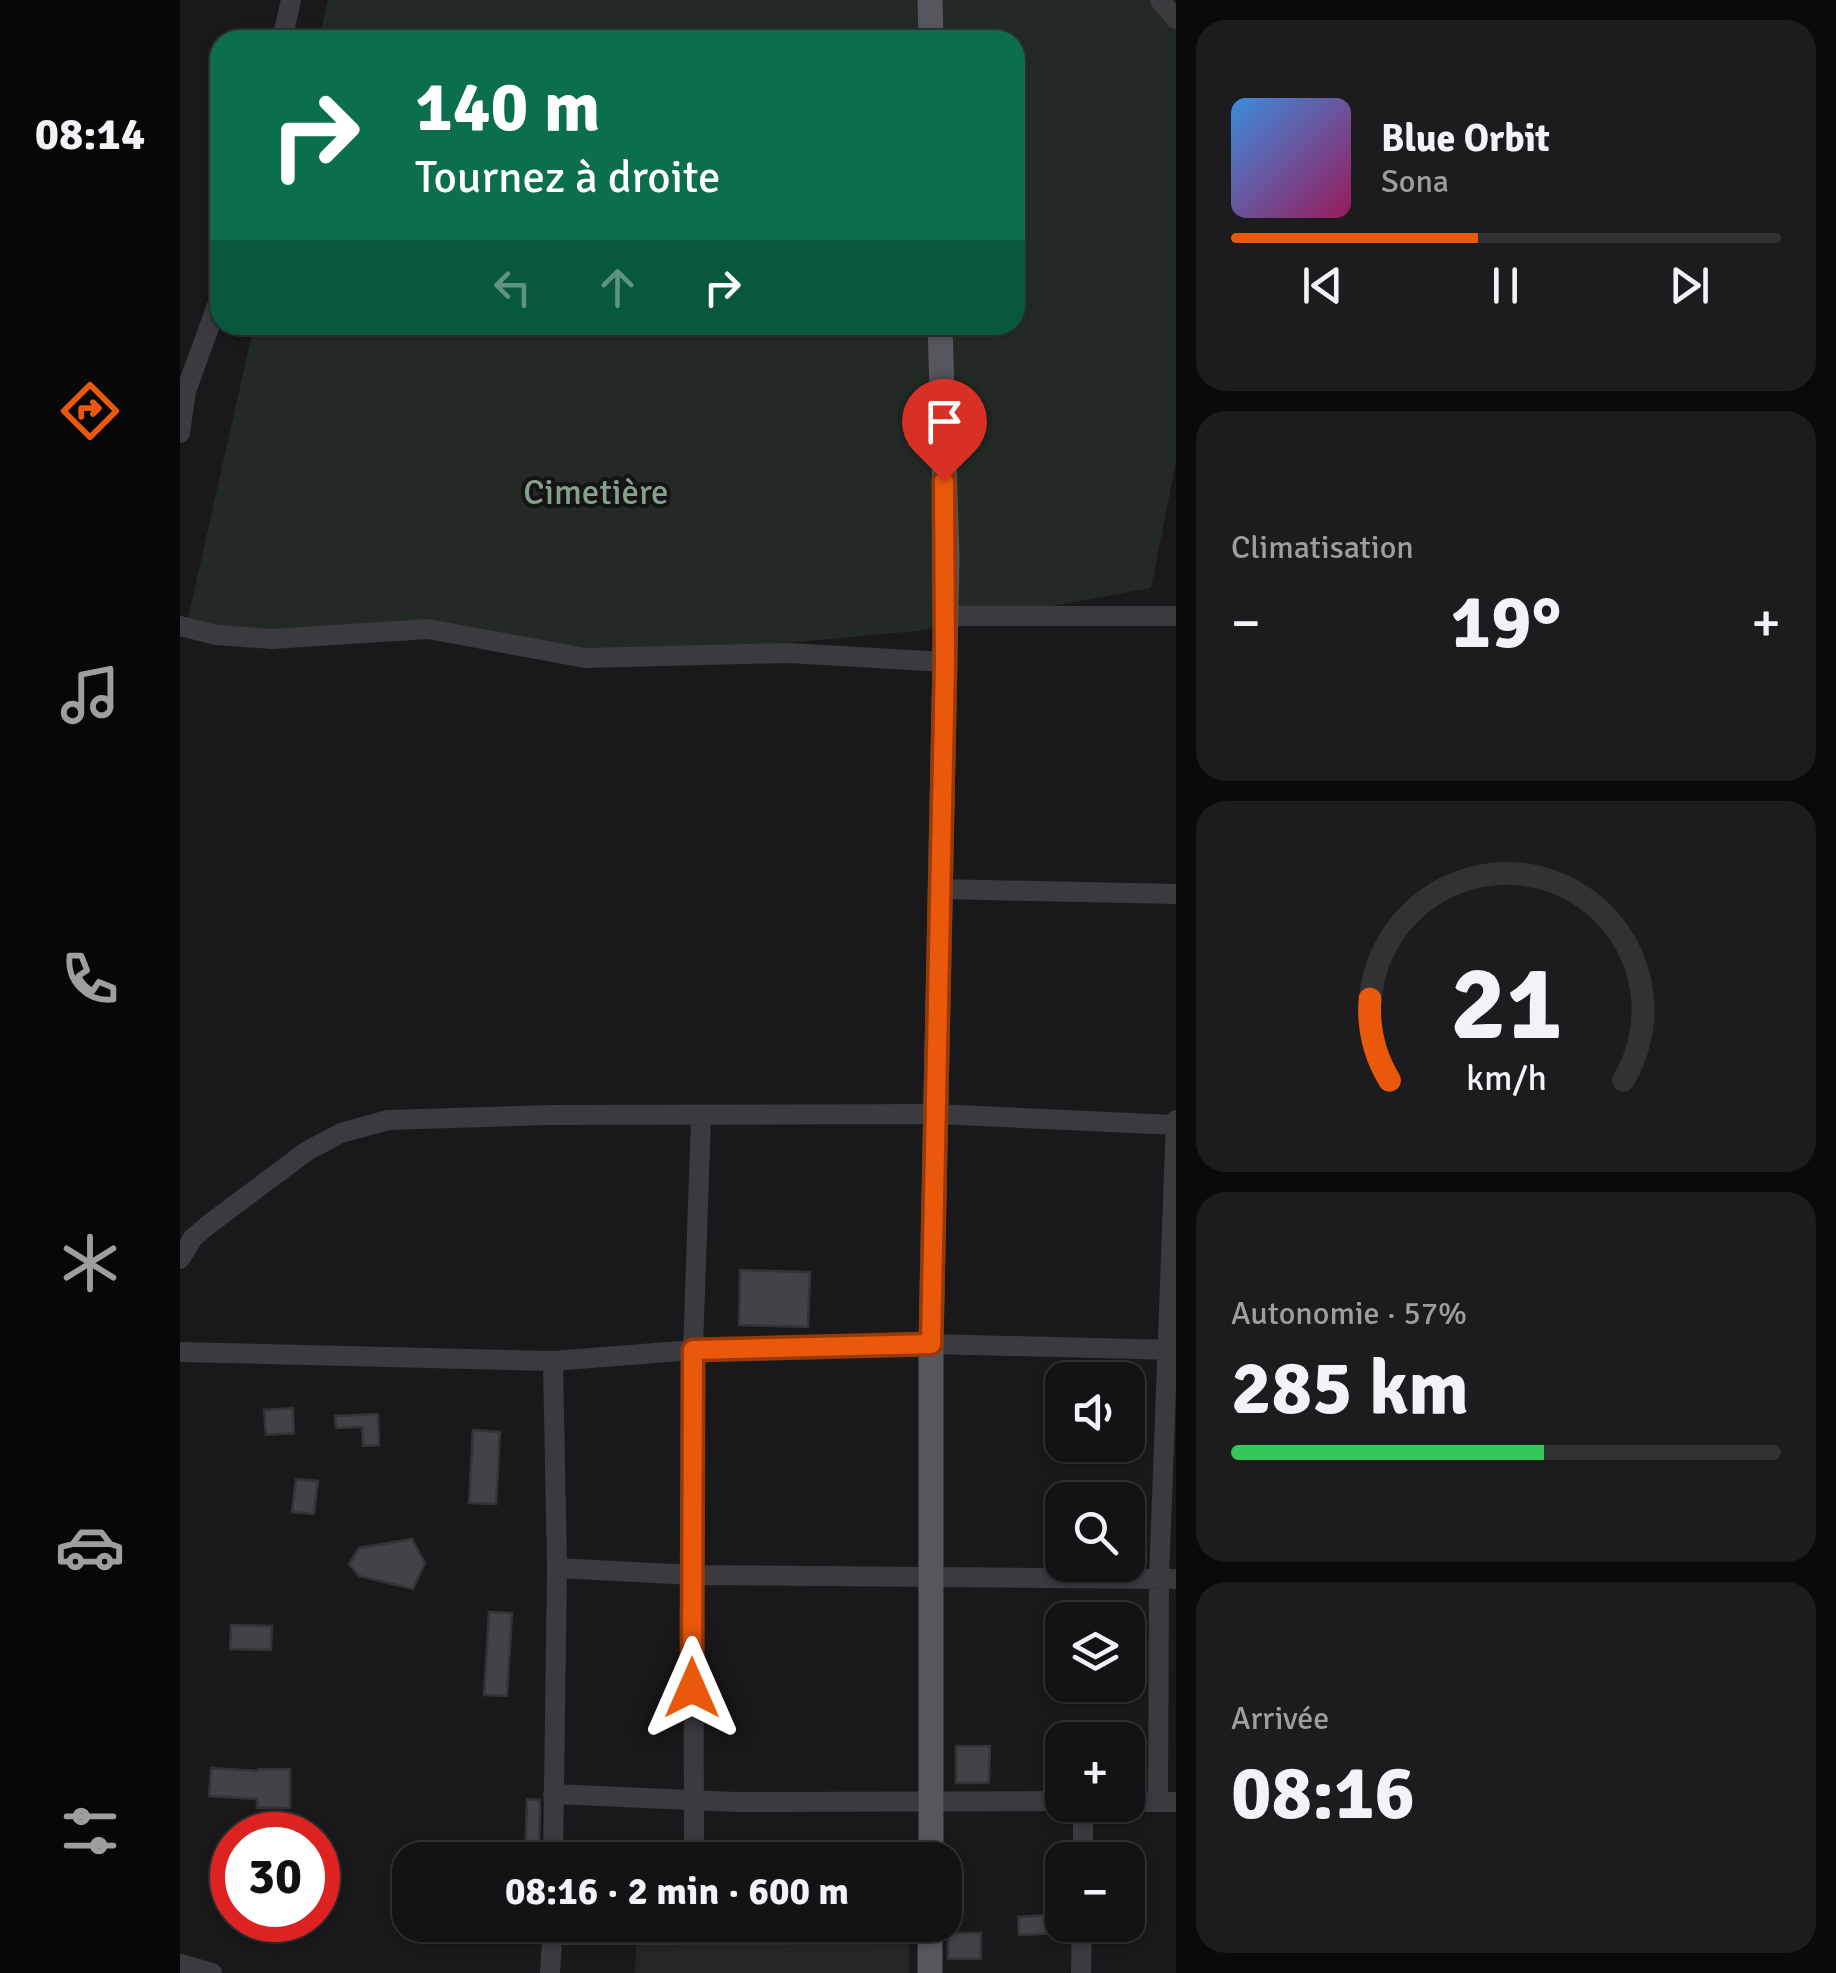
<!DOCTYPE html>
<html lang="fr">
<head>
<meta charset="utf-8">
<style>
  :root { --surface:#131214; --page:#1c1b1d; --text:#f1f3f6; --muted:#9d9ea0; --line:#323234; --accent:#ea580c }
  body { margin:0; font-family:Signika,sans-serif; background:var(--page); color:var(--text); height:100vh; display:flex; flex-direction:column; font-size:38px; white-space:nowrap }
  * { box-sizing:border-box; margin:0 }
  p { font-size:32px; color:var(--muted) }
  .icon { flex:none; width:55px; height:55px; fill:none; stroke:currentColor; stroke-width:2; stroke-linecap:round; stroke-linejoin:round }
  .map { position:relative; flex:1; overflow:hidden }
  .side { display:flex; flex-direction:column; gap:20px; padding:20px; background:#0a0a0b; width:660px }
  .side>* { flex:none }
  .top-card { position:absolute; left:30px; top:30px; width:815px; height:305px; border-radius:30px; box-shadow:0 2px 8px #0004,0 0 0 2px var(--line); background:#0b6e4f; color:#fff; overflow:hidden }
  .buttons { position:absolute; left:865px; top:1362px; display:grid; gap:20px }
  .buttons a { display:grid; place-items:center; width:100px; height:100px; border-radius:20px; background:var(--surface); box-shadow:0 2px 8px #0004,0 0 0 2px var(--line); font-size:50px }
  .speed { position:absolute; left:30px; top:1812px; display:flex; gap:20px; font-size:50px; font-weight:700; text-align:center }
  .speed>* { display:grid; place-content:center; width:130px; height:130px; border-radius:50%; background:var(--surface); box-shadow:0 2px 8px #0004,0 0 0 2px var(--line); line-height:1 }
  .speed .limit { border:15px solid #d22; background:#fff; color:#111 }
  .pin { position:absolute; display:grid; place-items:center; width:85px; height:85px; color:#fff; margin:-102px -42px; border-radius:50% 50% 50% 0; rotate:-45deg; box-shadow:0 0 10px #0007 }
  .pin .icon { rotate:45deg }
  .me { position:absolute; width:110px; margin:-55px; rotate:0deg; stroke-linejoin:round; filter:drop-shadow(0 0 8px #0008) }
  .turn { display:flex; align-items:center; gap:35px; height:210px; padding:0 40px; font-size:45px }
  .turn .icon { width:130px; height:130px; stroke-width:2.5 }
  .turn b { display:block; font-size:70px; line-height:85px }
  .lanes { display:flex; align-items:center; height:95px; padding:0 40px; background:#0003; justify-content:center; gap:50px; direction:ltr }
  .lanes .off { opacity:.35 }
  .big { font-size:75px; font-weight:700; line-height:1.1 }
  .side .card { flex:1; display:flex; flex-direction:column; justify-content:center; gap:15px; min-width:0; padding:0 35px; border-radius:30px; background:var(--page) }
  .side .dial { align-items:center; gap:0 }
  .dial svg { height:260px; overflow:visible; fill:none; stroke:var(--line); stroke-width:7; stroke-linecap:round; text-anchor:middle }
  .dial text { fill:var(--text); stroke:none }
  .song { display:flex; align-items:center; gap:30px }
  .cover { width:120px; height:120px; border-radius:15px; background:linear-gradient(135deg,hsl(210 70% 55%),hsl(330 70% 35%)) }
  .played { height:10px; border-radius:5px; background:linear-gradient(90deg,var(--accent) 45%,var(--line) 45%) }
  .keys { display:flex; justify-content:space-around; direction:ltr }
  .heat { display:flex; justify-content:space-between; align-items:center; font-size:55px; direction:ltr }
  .charge { height:15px; border-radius:8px; background:linear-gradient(90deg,#34c759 57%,var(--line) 0) }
  .trip { position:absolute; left:212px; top:1842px; width:570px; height:100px; border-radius:30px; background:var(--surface); box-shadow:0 2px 8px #0004,0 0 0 2px var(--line); font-weight:700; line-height:100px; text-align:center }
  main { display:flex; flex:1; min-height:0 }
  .dock { display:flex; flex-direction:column; width:180px; justify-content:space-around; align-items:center; background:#080708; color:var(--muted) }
  .dock .icon { width:70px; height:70px }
  .dock .active { color:var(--accent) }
  .dock b { font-size:45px; color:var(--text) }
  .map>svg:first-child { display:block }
</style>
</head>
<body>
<main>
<nav class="dock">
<b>08:14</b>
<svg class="icon active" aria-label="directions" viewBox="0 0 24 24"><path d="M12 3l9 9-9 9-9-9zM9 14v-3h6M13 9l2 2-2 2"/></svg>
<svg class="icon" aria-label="music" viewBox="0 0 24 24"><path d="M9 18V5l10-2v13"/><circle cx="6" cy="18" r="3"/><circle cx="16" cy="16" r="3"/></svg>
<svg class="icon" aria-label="phone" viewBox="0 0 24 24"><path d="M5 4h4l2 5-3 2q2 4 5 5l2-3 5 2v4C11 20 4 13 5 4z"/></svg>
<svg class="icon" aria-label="climate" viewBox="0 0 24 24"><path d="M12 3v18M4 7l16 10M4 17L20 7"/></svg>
<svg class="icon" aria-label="car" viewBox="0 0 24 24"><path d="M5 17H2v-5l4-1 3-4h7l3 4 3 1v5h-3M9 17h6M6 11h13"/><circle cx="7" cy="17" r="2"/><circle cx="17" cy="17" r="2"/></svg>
<svg class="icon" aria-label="filters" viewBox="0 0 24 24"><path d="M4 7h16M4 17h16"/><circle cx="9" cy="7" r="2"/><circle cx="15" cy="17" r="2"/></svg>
</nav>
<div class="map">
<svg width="996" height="1973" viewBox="0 0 996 1973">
  <rect width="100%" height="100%" fill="#19181a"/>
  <path fill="#252427" d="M729 1941V1973H455L456 1943Z"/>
  <path fill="#232a25" d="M148 0H978L996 20V462L971 588 737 631 458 656 349 650 209 635 6 627 74 325H835V40H139Z"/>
  <path fill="#434347" stroke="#333336" stroke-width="2.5" d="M560 1270 630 1272 628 1327 559 1325Z
    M113 1408 114 1433 86 1435 84 1410Z
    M198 1414 199 1445 183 1446 182 1427 156 1428 155 1416Z
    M293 1430 320 1432 316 1504 289 1503Z
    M116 1479 138 1481 134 1514 112 1512Z
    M232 1539 245 1563 233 1589 179 1576 169 1564 179 1548Z
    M309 1612 332 1613 327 1696 304 1695Z
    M51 1625 92 1626 91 1650 50 1649Z
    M776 1746H810L809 1783H776Z
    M31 1768 78 1771V1769H110V1808H77V1799L29 1796Z
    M347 1799 360 1800 359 1860H345Z
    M882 1914V1933L839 1935 838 1917Z
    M768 1933H801V1959H768Z"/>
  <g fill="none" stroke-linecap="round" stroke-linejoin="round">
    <path stroke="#3a3a3f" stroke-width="20" d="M980 0 996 19
      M102 40 111 0
      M0 433 6 391 40 297
      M765 616H996
      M0 626 36 635 92 639 248 629 405 658 609 653 765 662
      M759 889 996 894
      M0 1259 13 1238 28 1225 127 1151 161 1133 208 1120 371 1115 756 1114 996 1125
      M0 1352 373 1361 513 1350 751 1344 996 1350
      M377 1568 512 1575 996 1579
      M373 1794 556 1802 882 1801
      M978 1801 979 1579 996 1120
      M948 1802H996
      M373 1860 377 1568 373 1361
      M514 1860 513 1350 521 1117
      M903 1860V1805
      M373 1935 750 1934
      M0 1964 32 1973
      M370 1973 373 1925
      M901 1973 902 1925"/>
    <path stroke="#56565d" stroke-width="25" d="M750 0 751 40
      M751 1860V1344L767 559 760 325
      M750 1973V1925"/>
  </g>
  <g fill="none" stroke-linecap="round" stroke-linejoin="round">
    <g stroke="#983908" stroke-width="25">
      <path id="route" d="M512 1688 513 1350 751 1344 765 662 764 481"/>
    </g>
    <use href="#route" stroke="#ea580c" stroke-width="18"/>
  </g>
  <g text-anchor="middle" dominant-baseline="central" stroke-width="8" stroke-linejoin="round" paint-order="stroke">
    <g font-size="35" fill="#85a18c" stroke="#141315">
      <text x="416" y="492">Cimetière</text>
    </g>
  </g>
</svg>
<div class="buttons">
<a><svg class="icon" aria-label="sound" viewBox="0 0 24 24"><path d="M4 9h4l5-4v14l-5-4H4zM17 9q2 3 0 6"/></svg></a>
<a><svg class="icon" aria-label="search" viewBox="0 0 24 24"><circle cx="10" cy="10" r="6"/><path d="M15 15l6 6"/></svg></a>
<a><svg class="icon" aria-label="layers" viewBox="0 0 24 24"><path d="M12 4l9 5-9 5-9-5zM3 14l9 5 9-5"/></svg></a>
<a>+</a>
<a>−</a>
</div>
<div class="speed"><div class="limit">30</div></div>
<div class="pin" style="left:764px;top:481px;background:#d93025"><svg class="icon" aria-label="arrive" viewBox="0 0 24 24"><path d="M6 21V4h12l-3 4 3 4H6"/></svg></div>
<svg class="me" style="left:512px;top:1688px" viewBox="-20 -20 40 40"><path d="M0-17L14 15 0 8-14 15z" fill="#ea580c" stroke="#fff" stroke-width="4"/></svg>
<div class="trip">08:16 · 2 min · 600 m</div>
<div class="top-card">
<div class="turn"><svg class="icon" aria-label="right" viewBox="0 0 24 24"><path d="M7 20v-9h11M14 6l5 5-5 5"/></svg><div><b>140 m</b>Tournez à droite</div></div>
<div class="lanes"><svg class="icon off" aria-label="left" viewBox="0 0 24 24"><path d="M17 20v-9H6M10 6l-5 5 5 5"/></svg><svg class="icon off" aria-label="ahead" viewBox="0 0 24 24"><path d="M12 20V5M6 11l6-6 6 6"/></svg><svg class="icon" aria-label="right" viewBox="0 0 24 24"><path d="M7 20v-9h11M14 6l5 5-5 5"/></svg></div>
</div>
</div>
<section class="side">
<div class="card">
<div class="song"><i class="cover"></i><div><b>Blue Orbit</b><p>Sona</p></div></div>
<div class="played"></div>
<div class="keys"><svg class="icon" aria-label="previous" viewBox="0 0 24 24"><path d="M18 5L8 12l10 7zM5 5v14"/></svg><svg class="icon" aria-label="pause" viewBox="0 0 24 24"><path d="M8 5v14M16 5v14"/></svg><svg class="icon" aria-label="next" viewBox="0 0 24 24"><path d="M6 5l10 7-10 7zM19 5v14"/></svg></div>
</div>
<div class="card"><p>Climatisation</p>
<div class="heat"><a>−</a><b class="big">19°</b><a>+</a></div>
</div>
<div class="card dial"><svg viewBox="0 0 100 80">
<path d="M14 69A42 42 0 1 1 86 69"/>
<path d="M14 69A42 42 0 0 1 8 44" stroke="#ea580c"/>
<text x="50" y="56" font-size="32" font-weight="700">21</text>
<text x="50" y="72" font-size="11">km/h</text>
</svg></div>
<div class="card"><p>Autonomie · 57%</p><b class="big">285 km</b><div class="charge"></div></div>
<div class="card"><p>Arrivée</p><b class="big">08:16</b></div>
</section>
</main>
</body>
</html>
